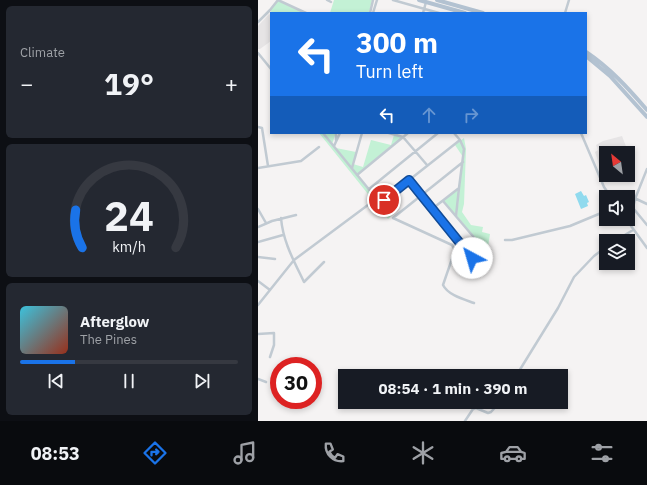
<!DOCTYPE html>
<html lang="en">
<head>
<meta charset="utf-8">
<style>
  :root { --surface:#171b24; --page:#242831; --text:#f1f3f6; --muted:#9ea1a6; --line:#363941; --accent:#1a73e8 }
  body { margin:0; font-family:"IBM Plex Sans",sans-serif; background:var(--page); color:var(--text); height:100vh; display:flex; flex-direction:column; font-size:15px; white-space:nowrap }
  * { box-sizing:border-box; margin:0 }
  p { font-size:13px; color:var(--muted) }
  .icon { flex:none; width:22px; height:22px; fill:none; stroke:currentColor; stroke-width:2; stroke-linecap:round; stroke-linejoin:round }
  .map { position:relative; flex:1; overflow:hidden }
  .sheet { display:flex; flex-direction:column; gap:6px; padding:6px; background:#0d0f14; width:258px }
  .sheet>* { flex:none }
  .guide { position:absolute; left:12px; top:12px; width:317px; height:122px; border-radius:0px; box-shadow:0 2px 6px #0003; background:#1a73e8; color:#fff; overflow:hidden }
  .needle { width:26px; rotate:331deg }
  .buttons { position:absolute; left:341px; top:146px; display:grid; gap:8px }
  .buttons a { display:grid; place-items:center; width:36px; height:36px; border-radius:0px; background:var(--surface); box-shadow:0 2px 6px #0003; font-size:20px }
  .speed { position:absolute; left:12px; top:357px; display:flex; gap:8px; font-size:20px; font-weight:700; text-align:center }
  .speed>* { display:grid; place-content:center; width:52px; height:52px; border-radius:50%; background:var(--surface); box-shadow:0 2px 6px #0003; line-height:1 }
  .speed .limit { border:6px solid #d22; background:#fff; color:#111 }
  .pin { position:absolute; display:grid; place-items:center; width:34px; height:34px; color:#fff; margin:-17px; border:2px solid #fff; border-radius:50%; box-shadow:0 1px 4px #0007 }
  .me { position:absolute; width:44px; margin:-22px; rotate:321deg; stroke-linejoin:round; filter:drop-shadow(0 0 3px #0008) }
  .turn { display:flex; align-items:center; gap:14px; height:84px; padding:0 20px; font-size:18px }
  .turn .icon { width:52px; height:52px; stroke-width:2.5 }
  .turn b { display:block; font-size:28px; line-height:34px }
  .lanes { display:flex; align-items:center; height:38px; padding:0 20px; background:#0003; justify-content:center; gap:20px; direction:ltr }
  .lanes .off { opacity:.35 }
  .big { font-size:30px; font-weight:700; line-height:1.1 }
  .sheet .tile { flex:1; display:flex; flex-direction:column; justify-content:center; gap:6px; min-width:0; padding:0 14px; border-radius:6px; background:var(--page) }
  .sheet .dial { align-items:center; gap:0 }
  .dial svg { height:104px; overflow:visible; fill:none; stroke:var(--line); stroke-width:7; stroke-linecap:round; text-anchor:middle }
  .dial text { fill:var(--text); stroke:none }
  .song { display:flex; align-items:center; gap:12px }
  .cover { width:48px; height:48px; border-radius:6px; background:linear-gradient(135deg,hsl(190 70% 55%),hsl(10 70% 35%)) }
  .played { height:4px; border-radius:2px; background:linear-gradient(90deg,var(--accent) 25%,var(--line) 25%) }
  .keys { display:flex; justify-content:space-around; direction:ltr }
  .heat { display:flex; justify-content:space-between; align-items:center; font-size:22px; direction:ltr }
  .trip { position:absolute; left:80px; top:369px; width:230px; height:40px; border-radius:0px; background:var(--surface); box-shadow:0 2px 6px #0003; font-weight:700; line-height:40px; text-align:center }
  .tabs { display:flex; height:64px; justify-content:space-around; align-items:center; background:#090b0e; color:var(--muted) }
  .tabs .icon { width:28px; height:28px }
  .tabs .active { color:var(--accent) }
  .tabs b { font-size:18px; color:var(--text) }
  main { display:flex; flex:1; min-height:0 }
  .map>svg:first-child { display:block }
</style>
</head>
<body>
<main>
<section class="sheet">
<div class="tile"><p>Climate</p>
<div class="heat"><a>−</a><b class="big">19°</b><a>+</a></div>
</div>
<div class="tile dial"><svg viewBox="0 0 100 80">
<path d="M14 69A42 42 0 1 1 86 69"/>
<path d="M14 69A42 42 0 0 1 9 40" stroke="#1a73e8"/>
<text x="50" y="56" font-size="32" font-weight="700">24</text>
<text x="50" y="72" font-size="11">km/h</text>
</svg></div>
<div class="tile">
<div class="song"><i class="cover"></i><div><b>Afterglow</b><p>The Pines</p></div></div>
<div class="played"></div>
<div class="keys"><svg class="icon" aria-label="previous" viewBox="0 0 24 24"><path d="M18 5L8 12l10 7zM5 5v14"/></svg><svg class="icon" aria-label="pause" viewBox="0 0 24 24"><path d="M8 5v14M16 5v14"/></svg><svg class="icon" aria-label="next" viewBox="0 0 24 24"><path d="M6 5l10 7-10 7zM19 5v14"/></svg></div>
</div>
</section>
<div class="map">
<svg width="389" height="421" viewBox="0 0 389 421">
  <rect width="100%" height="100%" fill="#f5f3f3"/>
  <path fill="#e6e4e5" d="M11 14 13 15V41L2 49H0V26Z
    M364 136 374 162 370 164V153H348V171L344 173 337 152 340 150 338 145 345 141Z"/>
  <path fill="#c3f1d5" d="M20 0 48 13H14L12 10Z
    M76 0H114L111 13H72Z
    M61 133H78L74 144 78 148 98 152 95 164 105 167 113 140 133 145 136 135 145 137 99 175 133 216 130 219Z
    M206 138 208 149 206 204 204 212 213 225 225 227 224 232 232 234 229 253 228 267 225 269 218 261 225 257 227 251 225 247 199 216 205 157 197 145Z
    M201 188 198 216 185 201Z"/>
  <path fill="#90daee" d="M323 191 326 196 328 195 331 202 329 203 330 206 323 209 317 194Z"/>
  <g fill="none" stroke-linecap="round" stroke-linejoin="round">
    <path stroke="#c1cad2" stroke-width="2.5" d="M20 0 48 13
      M69 0 73 2
      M135 0 181 13
      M112 13 115 0
      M115 13 119 0
      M165 13 168 2
      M307 13 311 0
      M0 22 12 10 20 0
      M0 53 13 69
      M0 127 4 128 10 166
      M65 133 122 203 202 140 196 133
      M131 133 145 137 169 165
      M323 133 346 187 353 197
      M78 140V133
      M76 146 82 133
      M205 162 135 218 194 245 197 250 185 285C190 295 205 299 216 303
      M0 168 43 161 61 147
      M94 168 104 133
      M389 169 377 199 375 208 389 225
      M99 175 150 133
      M151 180 214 258 218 261C223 258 228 255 225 248L185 201
      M111 189 180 133
      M370 198 372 196 389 204
      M0 209 8 223
      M174 209 201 188 206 149 202 140
      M198 216 201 188
      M23 218C25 242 36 261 46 282L66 262
      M368 219 389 248
      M0 227 14 221 38 215
      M247 240H254L312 226 348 211
      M357 241 375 230
      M0 242 25 235
      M0 257 17 259
      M0 281 12 290
      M0 305 36 260 118 199
      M0 334 16 333V345L12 357
      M258 376 300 308 316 277 336 256 348 247
      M0 379 8 382
      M207 421 215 409 218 408 230 413 233 412 242 402"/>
    <path stroke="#b3c2d1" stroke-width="4" d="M161 0 207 13
      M179 0 225 13
      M328 52C352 68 370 88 389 110
      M328 56 352 76 389 117"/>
  </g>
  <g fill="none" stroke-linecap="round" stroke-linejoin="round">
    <g stroke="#114b97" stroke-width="10">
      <path id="route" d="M126 200 151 180 214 258"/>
    </g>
    <use href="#route" stroke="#1a73e8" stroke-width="7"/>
  </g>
</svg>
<div class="buttons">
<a><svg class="needle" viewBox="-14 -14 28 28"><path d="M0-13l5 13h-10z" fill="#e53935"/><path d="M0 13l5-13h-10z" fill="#9ea1a6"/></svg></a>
<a><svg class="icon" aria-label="sound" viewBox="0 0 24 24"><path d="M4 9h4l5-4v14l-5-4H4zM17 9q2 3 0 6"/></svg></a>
<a><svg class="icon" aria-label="layers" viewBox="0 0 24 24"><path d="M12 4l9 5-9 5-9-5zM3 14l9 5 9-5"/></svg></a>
</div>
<div class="speed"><div class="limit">30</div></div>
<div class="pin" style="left:126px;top:200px;background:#d93025"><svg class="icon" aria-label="arrive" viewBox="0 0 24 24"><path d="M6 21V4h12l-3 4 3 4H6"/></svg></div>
<svg class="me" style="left:214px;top:258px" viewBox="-20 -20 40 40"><circle r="19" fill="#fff"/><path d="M0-13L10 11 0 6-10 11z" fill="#1a73e8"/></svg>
<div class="trip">08:54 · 1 min · 390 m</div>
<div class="guide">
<div class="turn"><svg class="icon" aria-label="left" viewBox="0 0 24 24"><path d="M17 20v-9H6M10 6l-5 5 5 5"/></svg><div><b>300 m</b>Turn left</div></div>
<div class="lanes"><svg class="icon" aria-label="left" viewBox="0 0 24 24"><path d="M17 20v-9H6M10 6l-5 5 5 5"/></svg><svg class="icon off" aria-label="ahead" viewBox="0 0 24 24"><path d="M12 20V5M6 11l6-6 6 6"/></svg><svg class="icon off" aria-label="right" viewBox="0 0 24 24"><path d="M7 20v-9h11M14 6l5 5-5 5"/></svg></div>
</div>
</div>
</main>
<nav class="tabs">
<b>08:53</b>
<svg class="icon active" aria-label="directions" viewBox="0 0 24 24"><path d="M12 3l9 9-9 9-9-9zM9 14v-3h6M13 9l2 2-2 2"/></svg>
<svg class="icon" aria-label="music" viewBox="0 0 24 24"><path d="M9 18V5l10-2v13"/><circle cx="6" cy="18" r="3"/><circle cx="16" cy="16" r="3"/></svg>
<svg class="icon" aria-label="phone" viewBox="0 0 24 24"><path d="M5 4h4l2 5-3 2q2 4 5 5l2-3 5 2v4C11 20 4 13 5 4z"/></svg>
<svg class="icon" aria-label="climate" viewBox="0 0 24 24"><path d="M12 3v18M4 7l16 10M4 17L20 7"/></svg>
<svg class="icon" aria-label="car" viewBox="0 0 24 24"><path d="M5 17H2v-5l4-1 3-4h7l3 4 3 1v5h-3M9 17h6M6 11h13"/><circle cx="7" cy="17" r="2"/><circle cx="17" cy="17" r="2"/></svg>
<svg class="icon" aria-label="filters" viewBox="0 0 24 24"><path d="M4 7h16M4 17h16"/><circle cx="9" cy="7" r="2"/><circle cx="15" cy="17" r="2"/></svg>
</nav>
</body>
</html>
